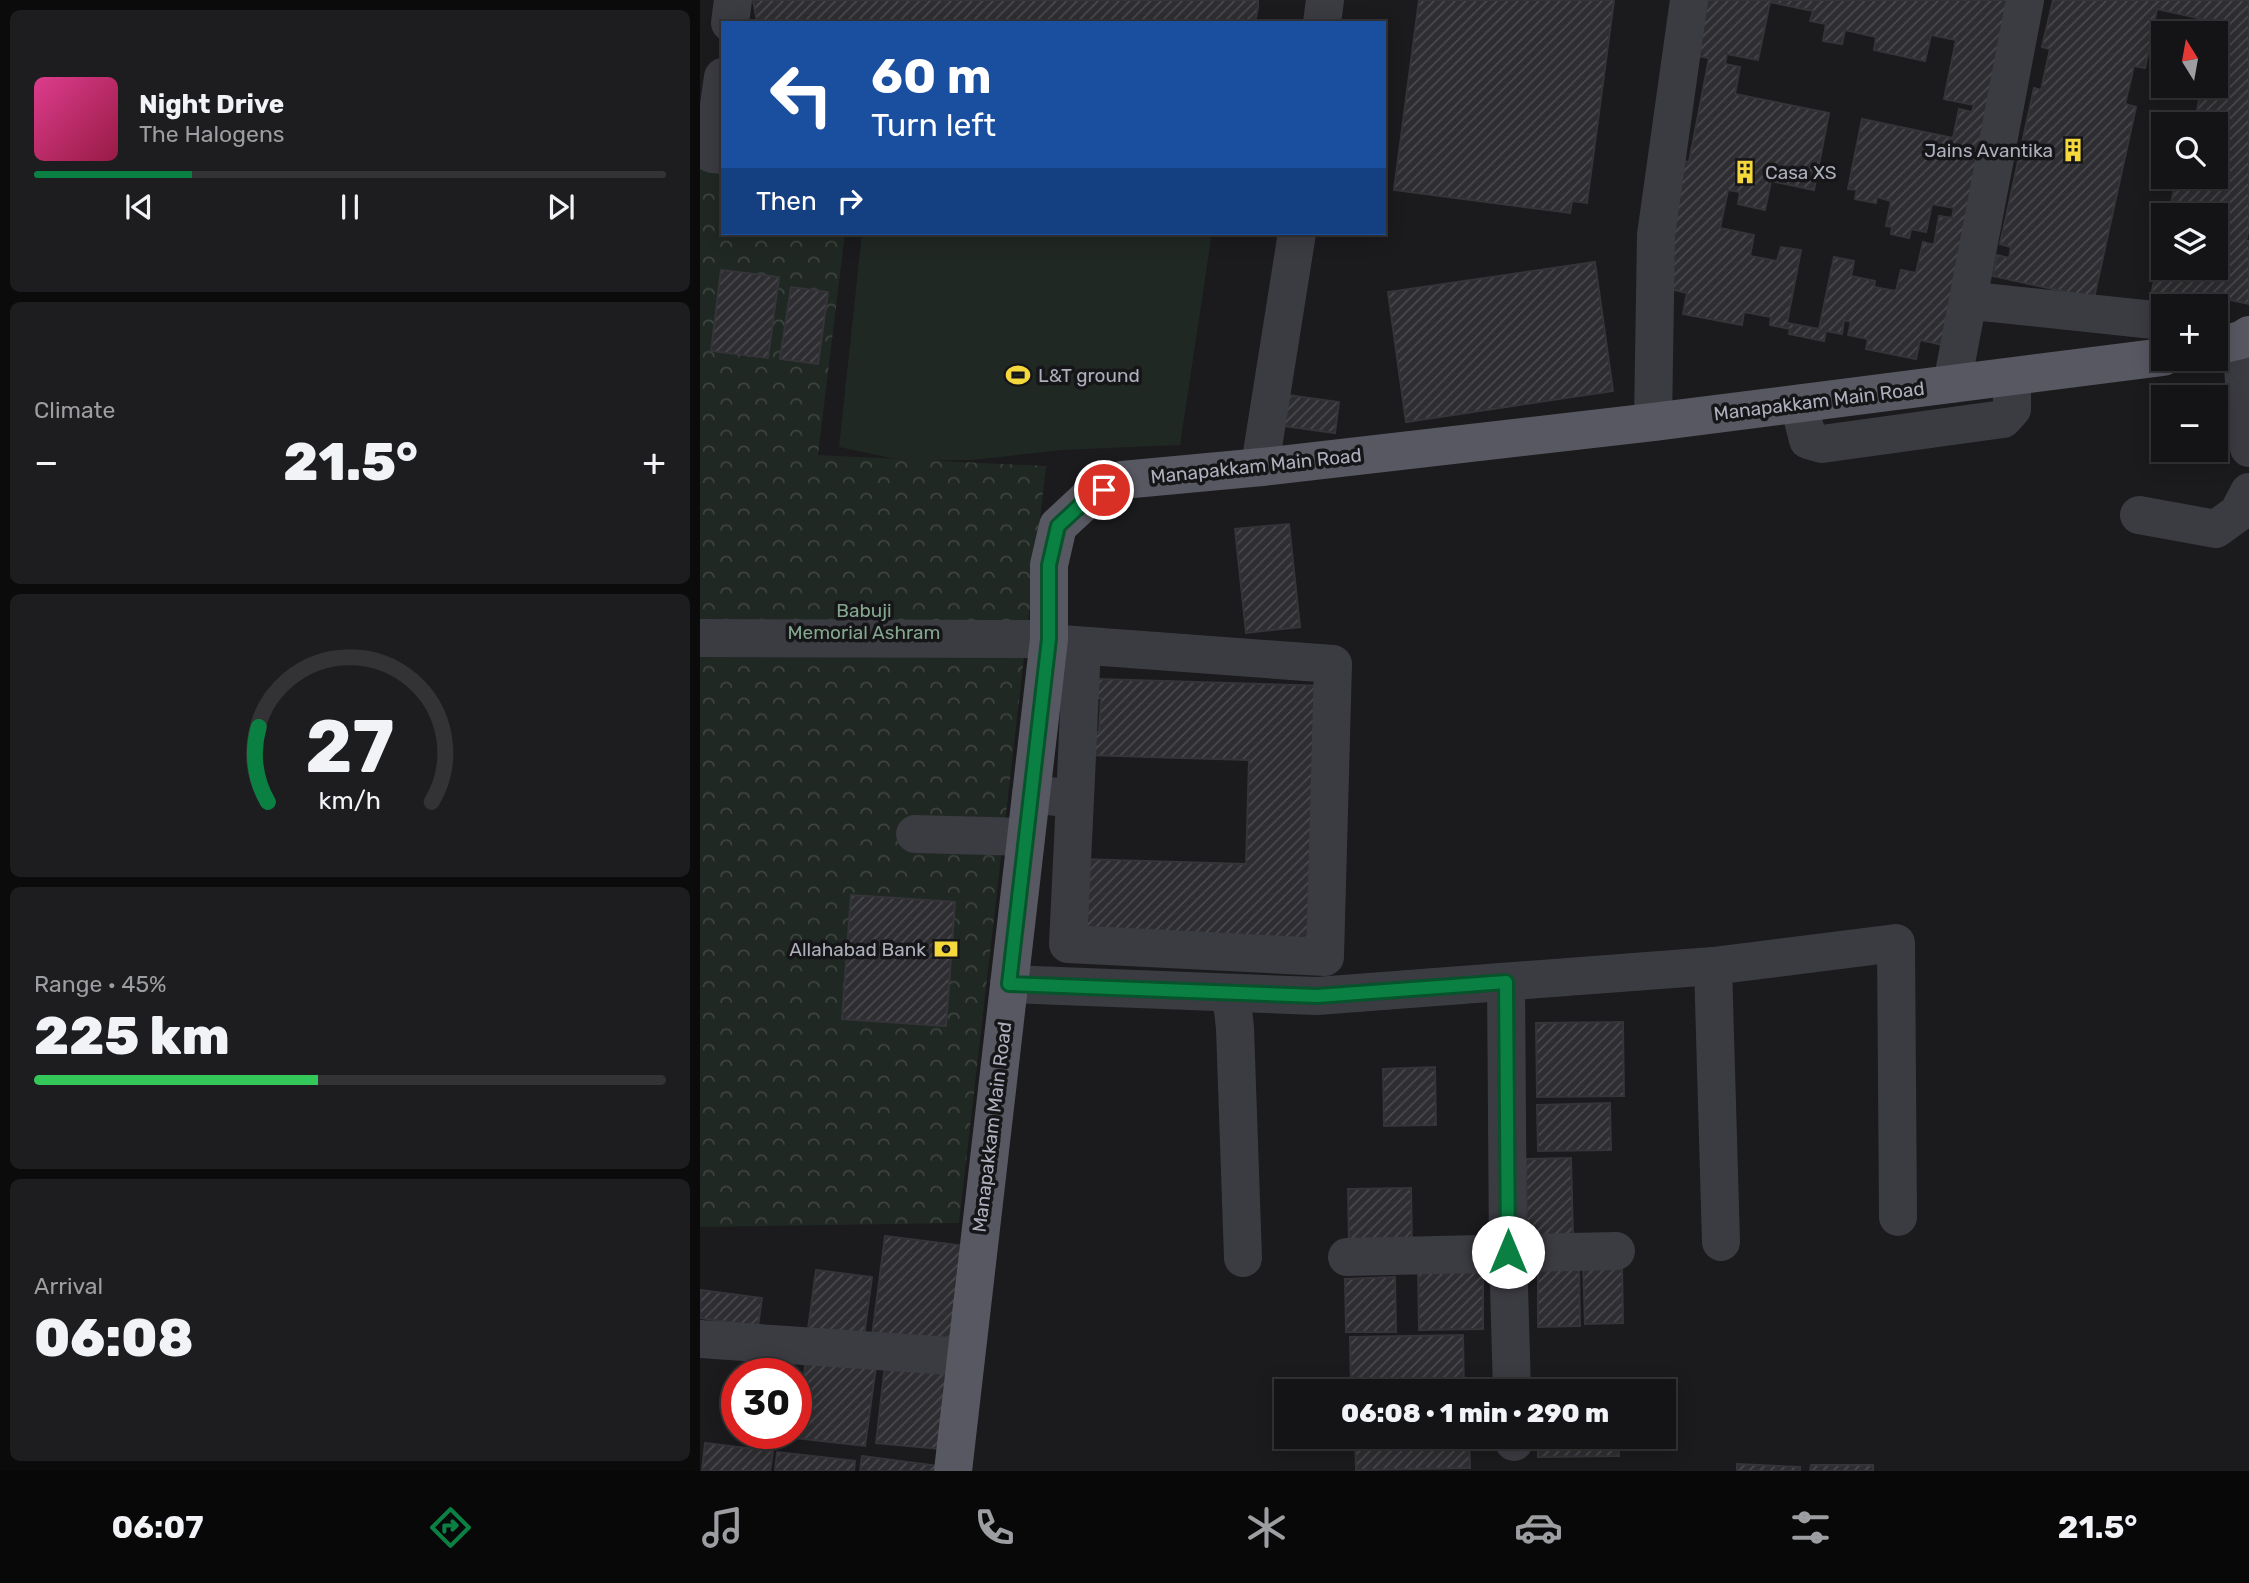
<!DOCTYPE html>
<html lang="en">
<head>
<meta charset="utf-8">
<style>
  :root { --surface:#141416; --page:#1d1d1f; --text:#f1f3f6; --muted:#9d9ea1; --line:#333335; --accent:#0b8043 }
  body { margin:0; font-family:Rubik,sans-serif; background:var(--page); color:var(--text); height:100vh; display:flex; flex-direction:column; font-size:26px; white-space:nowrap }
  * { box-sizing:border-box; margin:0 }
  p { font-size:23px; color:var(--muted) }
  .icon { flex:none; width:38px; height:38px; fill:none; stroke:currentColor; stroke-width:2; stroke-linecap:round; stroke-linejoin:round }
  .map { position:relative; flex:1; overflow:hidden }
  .drawer { display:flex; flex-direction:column; gap:10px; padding:10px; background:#0b0b0c; width:700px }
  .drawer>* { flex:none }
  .hud { position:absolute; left:21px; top:21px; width:665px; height:214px; border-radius:0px; box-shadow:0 4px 18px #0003,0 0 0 2px var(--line); background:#1a4fa0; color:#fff; overflow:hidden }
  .needle { width:46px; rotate:349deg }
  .buttons { position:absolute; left:1451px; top:21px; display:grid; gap:14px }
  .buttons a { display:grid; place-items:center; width:77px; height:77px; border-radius:0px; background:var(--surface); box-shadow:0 4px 18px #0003,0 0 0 2px var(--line); font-size:35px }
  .speed { position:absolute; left:21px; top:1358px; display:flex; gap:14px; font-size:35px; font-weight:700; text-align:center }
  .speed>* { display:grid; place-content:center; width:91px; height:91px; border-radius:50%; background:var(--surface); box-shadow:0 4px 18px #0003,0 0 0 2px var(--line); line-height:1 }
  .speed .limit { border:10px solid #d22; background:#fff; color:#111 }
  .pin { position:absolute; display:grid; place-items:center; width:60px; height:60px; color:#fff; margin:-30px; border:4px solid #fff; border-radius:50%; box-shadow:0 2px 7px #0007 }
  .me { position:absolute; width:77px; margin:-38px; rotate:0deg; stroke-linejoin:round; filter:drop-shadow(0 0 5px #0008) }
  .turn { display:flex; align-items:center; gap:24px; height:147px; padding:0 35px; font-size:32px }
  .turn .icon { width:91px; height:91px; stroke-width:2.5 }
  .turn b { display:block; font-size:49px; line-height:60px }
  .then { display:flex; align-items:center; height:66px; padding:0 35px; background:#0003; gap:14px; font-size:26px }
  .big { font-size:52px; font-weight:800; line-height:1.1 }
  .drawer .card { flex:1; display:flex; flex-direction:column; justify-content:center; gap:10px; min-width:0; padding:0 24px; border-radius:10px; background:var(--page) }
  .drawer .dial { align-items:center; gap:0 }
  .dial svg { height:182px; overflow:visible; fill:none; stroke:var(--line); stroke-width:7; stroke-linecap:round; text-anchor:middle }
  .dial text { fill:var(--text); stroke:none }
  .song { display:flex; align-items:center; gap:21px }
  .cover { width:84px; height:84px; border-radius:10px; background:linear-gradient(135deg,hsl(330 70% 55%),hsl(340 70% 35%)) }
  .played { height:7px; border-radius:4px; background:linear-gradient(90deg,var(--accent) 25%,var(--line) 25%) }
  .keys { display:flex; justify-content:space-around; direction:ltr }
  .heat { display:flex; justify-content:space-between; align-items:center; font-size:38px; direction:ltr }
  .charge { height:10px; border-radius:5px; background:linear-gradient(90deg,#34c759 45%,var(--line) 0) }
  .trip { position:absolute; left:574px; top:1379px; width:402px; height:70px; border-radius:0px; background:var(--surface); box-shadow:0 4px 18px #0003,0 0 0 2px var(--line); font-weight:800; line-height:70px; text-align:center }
  .tab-bar { display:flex; height:112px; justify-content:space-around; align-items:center; background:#080809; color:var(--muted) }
  .tab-bar .icon { width:49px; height:49px }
  .tab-bar .on { color:var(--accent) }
  .tab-bar b { font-size:32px; color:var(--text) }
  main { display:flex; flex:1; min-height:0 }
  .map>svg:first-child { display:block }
</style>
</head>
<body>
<main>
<section class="drawer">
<div class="card">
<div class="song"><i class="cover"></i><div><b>Night Drive</b><p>The Halogens</p></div></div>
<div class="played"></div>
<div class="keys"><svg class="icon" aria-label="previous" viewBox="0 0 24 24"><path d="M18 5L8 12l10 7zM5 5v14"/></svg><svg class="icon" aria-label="pause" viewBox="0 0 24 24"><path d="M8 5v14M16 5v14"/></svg><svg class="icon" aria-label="next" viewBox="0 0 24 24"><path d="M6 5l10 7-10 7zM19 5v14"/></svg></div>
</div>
<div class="card"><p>Climate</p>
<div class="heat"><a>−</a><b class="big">21.5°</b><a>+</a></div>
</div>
<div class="card dial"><svg viewBox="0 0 100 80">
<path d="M14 69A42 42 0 1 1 86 69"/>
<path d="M14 69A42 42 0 0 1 10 36" stroke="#0b8043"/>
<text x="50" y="56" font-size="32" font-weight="700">27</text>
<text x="50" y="72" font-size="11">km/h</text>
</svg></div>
<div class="card"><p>Range · 45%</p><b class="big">225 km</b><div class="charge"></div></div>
<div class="card"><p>Arrival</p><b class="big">06:08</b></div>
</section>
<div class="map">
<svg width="1549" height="1471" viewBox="0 0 1549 1471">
  <defs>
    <pattern id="forest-crowns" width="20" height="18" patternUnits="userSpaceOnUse" patternTransform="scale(1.75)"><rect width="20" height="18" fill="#202823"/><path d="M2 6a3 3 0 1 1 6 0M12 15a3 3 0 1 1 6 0" fill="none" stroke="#3e4541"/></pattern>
    <pattern id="building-hatch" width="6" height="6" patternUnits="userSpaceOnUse" patternTransform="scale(1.75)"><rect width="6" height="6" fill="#2e2d31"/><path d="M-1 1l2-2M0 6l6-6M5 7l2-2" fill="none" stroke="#4a494d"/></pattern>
  </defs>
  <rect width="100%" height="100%" fill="#1b1a1d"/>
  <path fill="#202823" d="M162 233H512L480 445 362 450 272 460 205 461 139 447Z"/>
  <path fill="url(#forest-crowns)" d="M0 133 23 139V233H145L118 455 346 466 259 1223 0 1227Z"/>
  <path fill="url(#building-hatch)" stroke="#353439" stroke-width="2" fill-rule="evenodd" d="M53 0H558V8L555 23H57Z
    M719 0H914L887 203 872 201 870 213 694 190Z
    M1008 0H1316L1248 346 1220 340 1216 359 1166 349 1168 339 1148 335 1151 322 1144 320 1142 334 1126 331 1124 341 1089 334 1090 329 1070 325 1071 317 1044 312 1042 325 983 314 987 293 966 288 976 160 989 162 1009 58 997 56ZM1070 2 1113 11 1110 21 1126 24 1123 41 1142 44 1145 30 1176 37 1174 50 1225 61 1231 35 1256 40 1244 99 1274 105 1272 112 1259 109 1253 138 1162 119 1148 189 1157 190 1155 199 1176 203 1177 197 1191 201 1186 226 1192 227 1191 234 1209 238 1211 229 1226 232 1232 204 1254 208 1252 218 1239 216 1234 245 1223 242 1216 273 1201 270 1196 291 1174 287 1175 281 1151 276 1154 261 1134 257 1119 329 1087 323 1101 250 1081 247 1077 261 1050 256 1054 235 1020 228 1028 190 1040 192 1038 204 1065 210 1071 181 1114 190 1129 113 1035 94 1040 67 1025 64 1027 54 1058 60Z
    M1353 0H1549V229L1546 241H1549V304L1508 295 1506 306H1463L1448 309 1463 240V268H1516V215H1468L1477 177H1516V124H1494L1502 86H1516V33H1504L1507 20 1457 9 1445 68 1434 66 1425 104 1436 107 1394 298 1293 276 1297 255 1309 258 1311 247 1300 244 1334 88 1341 90 1350 49 1342 47Z
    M895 262 913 391 706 422 688 292Z
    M21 270 79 277 68 358 11 351Z
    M91 287 128 292 118 364 80 359Z
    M588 395 639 402 635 433 583 426Z
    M589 524 600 627 546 633 535 529Z
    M398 679 628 686 618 945 377 938 382 859 546 864 549 760 385 755 386 732H399L401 698H397Z
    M151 895 255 902 246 1026 142 1019Z
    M923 1022 924 1096 837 1097 836 1023Z
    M735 1067 736 1125 684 1126 683 1069Z
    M910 1103 911 1150 838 1151 837 1105Z
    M871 1158 873 1237 827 1238 826 1159Z
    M711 1188 712 1244 649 1245 648 1189Z
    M185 1236 266 1246 253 1346 172 1336Z
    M883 1264H922L923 1323 885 1324Z
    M783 1265V1329L719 1330 718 1266Z
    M879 1265 880 1326 838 1327V1266Z
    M116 1270 172 1277 164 1336 108 1329Z
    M695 1277 696 1332H646L645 1279Z
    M1 1290 62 1298 58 1326 0 1318Z
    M763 1335 764 1391H651L650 1337Z
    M186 1356 249 1364 240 1449 176 1443Z
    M106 1359 176 1367 165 1446 96 1438Z
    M655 1437H769L770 1468 656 1470Z
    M838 1437H918L919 1456 838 1457Z
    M5 1443 73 1451 70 1471H2Z
    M77 1452 155 1461 154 1471H75Z
    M162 1456 239 1466 238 1471H160Z
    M1037 1464 1100 1467V1471H1037Z
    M1111 1465H1173V1471H1110Z"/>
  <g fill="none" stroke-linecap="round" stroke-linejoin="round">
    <path stroke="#3b3b42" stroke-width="38" d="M30 23 33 0
      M622 23 625 0
      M23 77 12 154 23 155
      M1283 302 1463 321
      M1541 340 1549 448
      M1252 384 1325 0
      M1099 404 1108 440 1122 444 1303 419 1312 409V378
      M953 422 956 235 989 0
      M562 467V453L597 233
      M1439 515 1516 529 1538 513 1549 492
      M0 638 349 639
      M331 794 375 799 368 944 625 957 633 664 348 643
      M375 799 382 646
      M215 834 326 837
      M1013 966 1021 1242
      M806 982 808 1252 812 1391
      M309 984 617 996 1013 966 1196 943 1198 1217
      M531 993 535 1028 543 1258
      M647 1257 916 1251
      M0 1339 265 1357
      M814 1437V1442"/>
    <path stroke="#575861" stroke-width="38" d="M1516 346 1541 340 1549 335
      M253 1471 349 639V565L358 526 387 499 422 480 562 467 953 422 1463 357"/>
  </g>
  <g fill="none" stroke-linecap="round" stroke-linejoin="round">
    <g stroke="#07532c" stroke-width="18">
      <path id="route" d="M404 490 387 499 358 526 349 565V639L309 984 617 996 806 982 808 1252"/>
    </g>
    <use href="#route" stroke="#0b8043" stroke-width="12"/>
  </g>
  <defs>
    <g id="building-bare" transform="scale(1.89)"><path d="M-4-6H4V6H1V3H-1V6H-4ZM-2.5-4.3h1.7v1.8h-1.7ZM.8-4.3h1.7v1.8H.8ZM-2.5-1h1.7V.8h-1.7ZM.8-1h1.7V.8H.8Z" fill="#f5d83b" stroke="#161518" stroke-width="2.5" paint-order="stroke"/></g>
    <g id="stadium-bare" transform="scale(1.89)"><path d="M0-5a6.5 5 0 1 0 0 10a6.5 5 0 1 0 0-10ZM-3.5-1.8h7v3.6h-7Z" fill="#f5d83b" stroke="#161518" stroke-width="2.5" paint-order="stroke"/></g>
    <g id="bank-bare" transform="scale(1.89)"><path d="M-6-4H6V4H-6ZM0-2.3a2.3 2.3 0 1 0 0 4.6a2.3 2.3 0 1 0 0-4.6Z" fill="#f5d83b" stroke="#161518" stroke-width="2.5" paint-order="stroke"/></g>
  </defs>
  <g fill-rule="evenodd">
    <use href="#building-bare" x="1373" y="150"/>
    <use href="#building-bare" x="1045" y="172"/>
    <use href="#stadium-bare" x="318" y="375"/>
    <use href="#bank-bare" x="246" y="949"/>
  </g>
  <g text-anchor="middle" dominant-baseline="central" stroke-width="7" stroke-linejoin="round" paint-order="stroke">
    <g font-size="19" fill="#adafbc" stroke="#161518" text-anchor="end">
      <text x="1353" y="150">Jains Avantika</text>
      <text x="1065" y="172" text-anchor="start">Casa XS</text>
      <text x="338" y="375" text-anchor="start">L&amp;T ground</text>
      <text x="226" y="949">Allahabad Bank</text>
    </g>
    <g font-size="19" fill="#adafbc" stroke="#161518">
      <text transform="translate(1119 401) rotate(-7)">Manapakkam Main Road</text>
      <text transform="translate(556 466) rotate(-6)">Manapakkam Main Road</text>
      <text transform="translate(292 1127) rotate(-83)">Manapakkam Main Road</text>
    </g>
    <g font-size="19" fill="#84a78d" stroke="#161518">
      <text x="164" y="610">Babuji<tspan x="164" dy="22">Memorial Ashram</tspan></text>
    </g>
  </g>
</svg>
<div class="buttons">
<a><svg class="needle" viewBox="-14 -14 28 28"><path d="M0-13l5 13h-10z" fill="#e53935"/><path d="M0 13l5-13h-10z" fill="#9d9ea1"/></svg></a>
<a><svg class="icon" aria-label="search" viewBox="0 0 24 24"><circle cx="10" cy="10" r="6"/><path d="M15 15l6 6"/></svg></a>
<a><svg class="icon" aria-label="layers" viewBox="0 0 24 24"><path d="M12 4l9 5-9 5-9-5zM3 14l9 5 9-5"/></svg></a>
<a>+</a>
<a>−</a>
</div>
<div class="speed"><div class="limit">30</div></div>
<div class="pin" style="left:404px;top:490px;background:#d93025"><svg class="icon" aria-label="arrive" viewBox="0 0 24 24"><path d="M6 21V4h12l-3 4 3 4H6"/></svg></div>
<svg class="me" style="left:808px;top:1252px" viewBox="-20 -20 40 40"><circle r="19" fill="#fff"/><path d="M0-13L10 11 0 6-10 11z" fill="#0b8043"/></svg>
<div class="trip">06:08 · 1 min · 290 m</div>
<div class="hud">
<div class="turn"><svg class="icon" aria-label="left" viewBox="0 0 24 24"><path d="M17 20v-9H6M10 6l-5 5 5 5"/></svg><div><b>60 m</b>Turn left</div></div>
<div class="then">Then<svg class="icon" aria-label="right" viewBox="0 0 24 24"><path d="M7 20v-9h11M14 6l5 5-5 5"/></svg></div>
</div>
</div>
</main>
<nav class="tab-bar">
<b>06:07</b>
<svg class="icon on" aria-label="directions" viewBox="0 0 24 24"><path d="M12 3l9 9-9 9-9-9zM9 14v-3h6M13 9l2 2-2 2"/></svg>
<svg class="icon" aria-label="music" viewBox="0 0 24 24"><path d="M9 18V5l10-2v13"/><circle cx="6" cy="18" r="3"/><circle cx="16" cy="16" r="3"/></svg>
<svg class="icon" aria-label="phone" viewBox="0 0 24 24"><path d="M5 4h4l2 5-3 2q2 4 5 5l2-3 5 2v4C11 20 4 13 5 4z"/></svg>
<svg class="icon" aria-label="climate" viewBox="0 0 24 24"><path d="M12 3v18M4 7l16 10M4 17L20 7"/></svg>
<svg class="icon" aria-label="car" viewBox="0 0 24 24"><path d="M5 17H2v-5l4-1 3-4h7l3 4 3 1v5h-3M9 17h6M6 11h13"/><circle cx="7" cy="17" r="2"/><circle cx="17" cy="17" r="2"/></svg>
<svg class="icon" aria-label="filters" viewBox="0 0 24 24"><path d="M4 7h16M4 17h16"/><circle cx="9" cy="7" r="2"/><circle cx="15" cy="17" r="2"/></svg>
<b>21.5°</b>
</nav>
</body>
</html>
